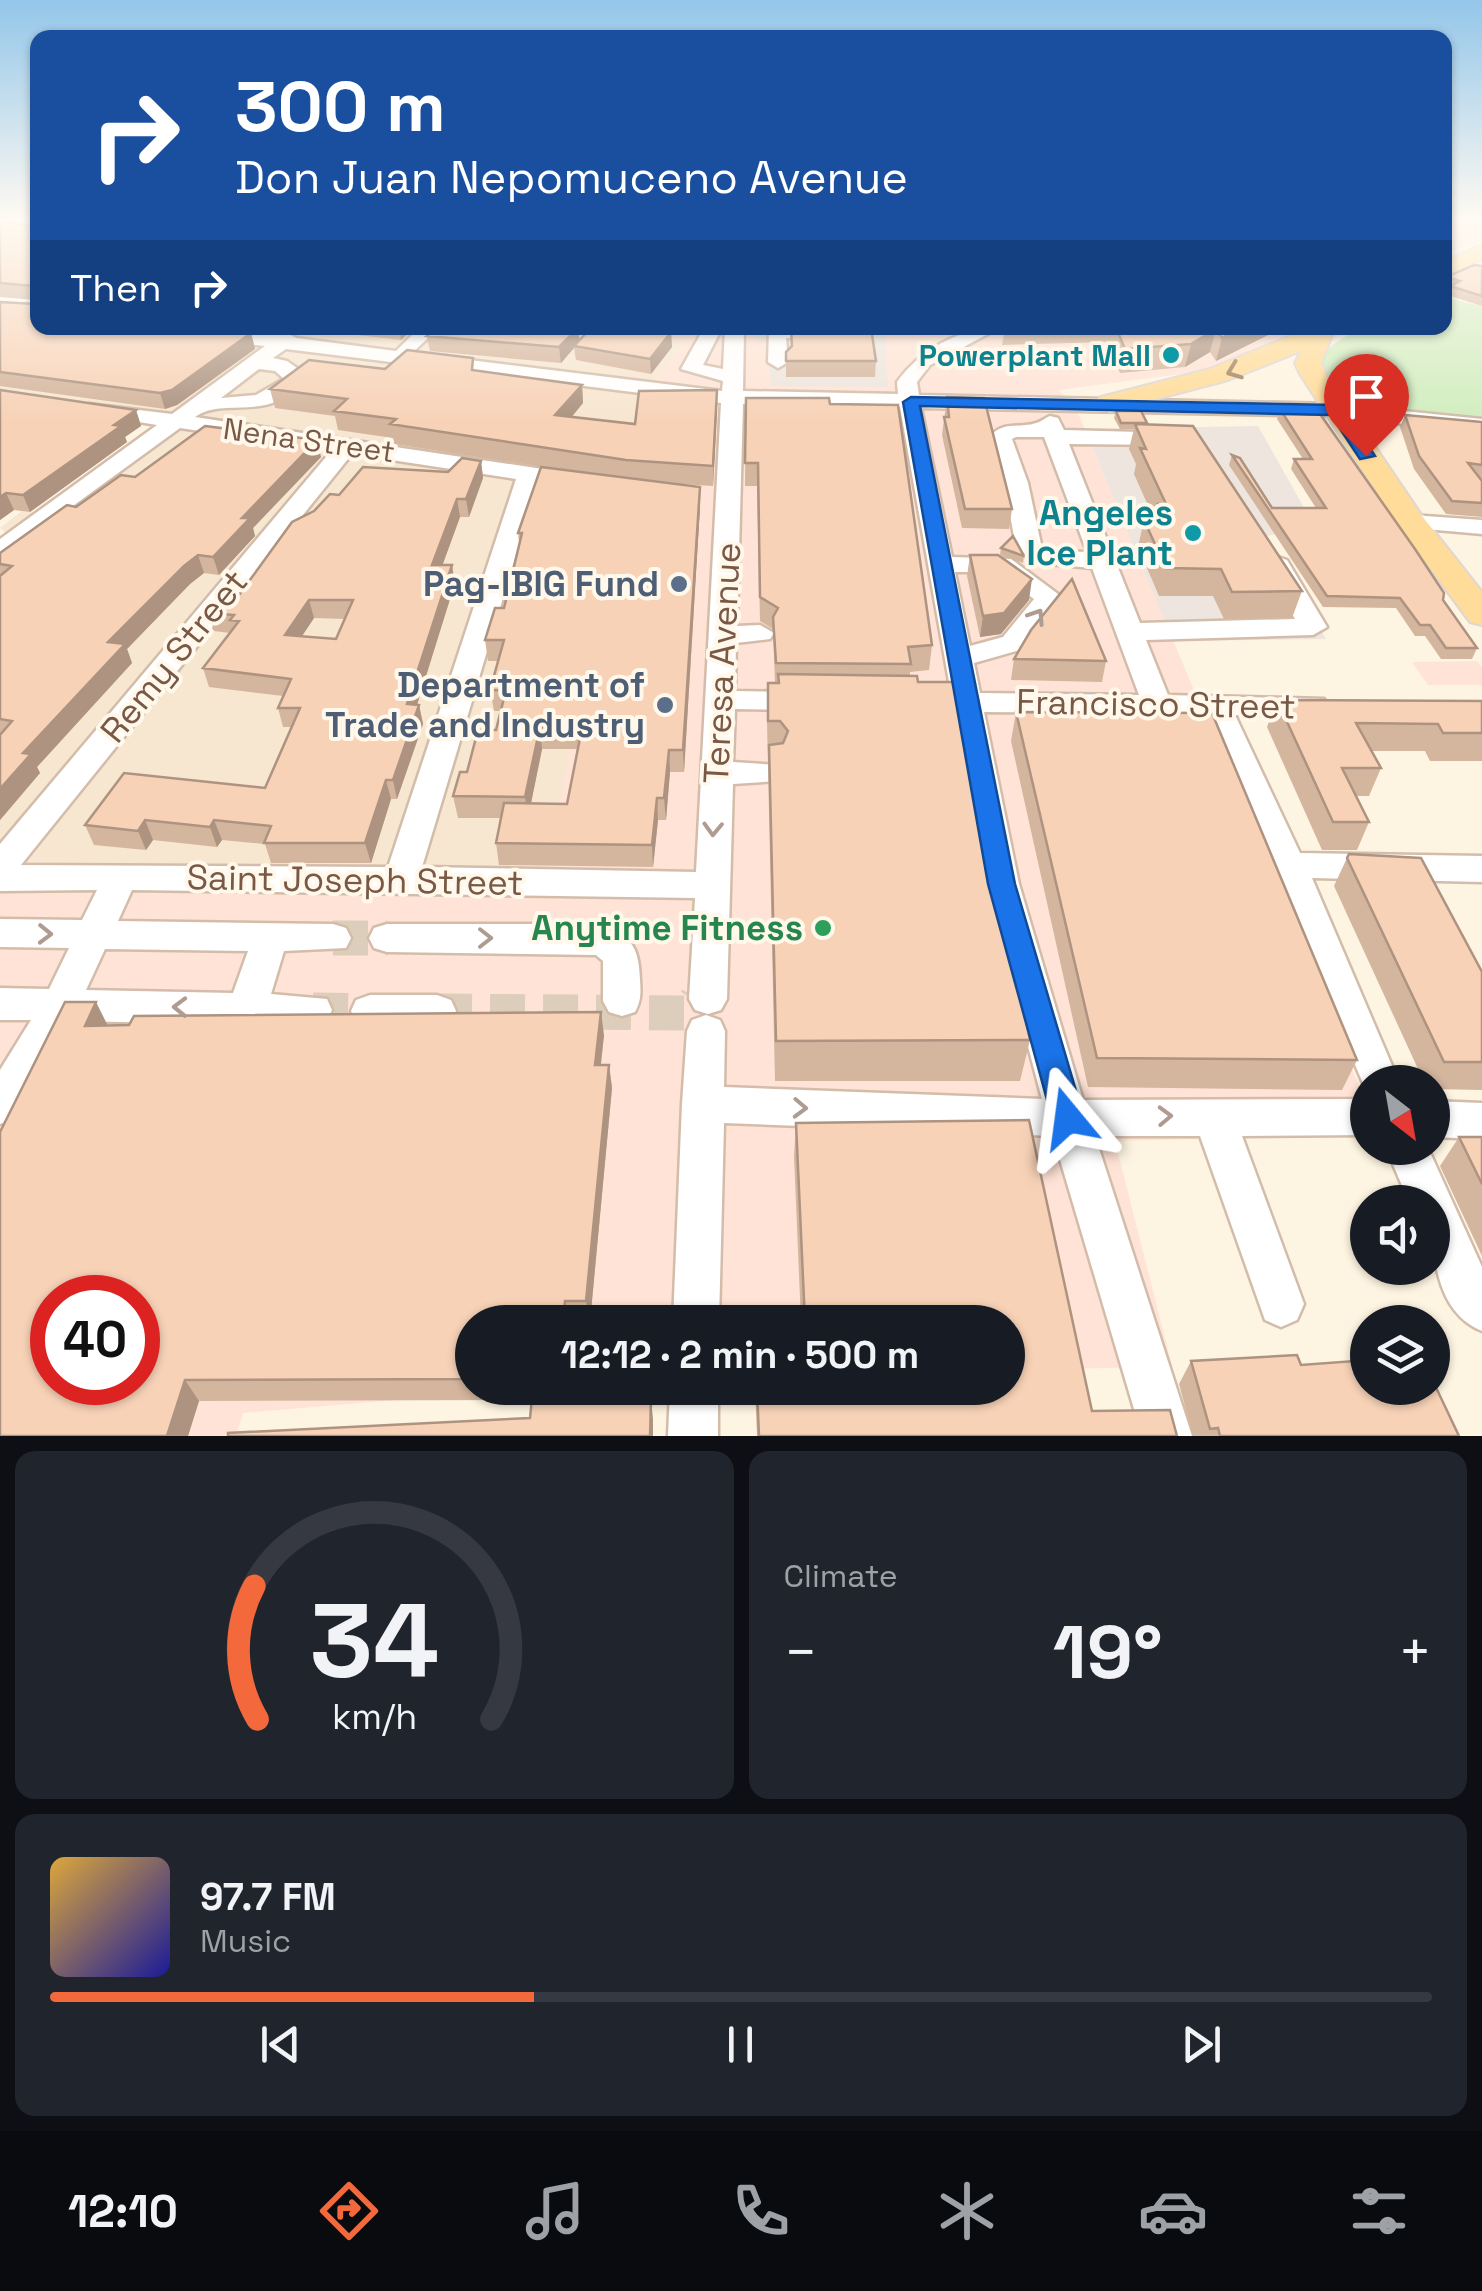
<!DOCTYPE html>
<html lang="en">
<head>
<meta charset="utf-8">
<style>
  :root { --surface:#171b24; --page:#20242c; --text:#f1f3f6; --muted:#9ea1a6; --line:#363941; --accent:#f4693b }
  body { margin:0; font-family:"Space Grotesk",sans-serif; background:var(--page); color:var(--text); height:100vh; display:flex; flex-direction:column; font-size:38px; white-space:nowrap }
  * { box-sizing:border-box; margin:0 }
  p { font-size:32px; color:var(--muted) }
  .icon { flex:none; width:55px; height:55px; fill:none; stroke:currentColor; stroke-width:2; stroke-linecap:round; stroke-linejoin:round }
  .map { position:relative; height:1436px; overflow:hidden }
  .sheet { display:flex; flex-direction:column; gap:15px; padding:15px; background:#0d0f14; flex:1 }
  .sheet>* { flex:none }
  .top-card { position:absolute; left:30px; top:30px; width:1422px; height:305px; border-radius:20px; box-shadow:0 2px 8px #0004; background:#1a4fa0; color:#fff; overflow:hidden }
  .needle { width:65px; rotate:149deg }
  .buttons { position:absolute; left:1350px; top:1065px; display:grid; gap:20px }
  .buttons a { display:grid; place-items:center; width:100px; height:100px; border-radius:50%; background:var(--surface); box-shadow:0 2px 8px #0004; font-size:50px }
  .speed { position:absolute; left:30px; top:1275px; display:flex; gap:20px; font-size:50px; font-weight:700; text-align:center }
  .speed>* { display:grid; place-content:center; width:130px; height:130px; border-radius:50%; background:var(--surface); box-shadow:0 2px 8px #0004; line-height:1 }
  .speed .limit { border:15px solid #d22; background:#fff; color:#111 }
  .pin { position:absolute; display:grid; place-items:center; width:85px; height:85px; color:#fff; margin:-102px -42px; border-radius:50% 50% 50% 0; rotate:-45deg; box-shadow:0 0 10px #0007 }
  .pin .icon { rotate:45deg }
  .me { position:absolute; width:110px; margin:-55px; rotate:344deg; stroke-linejoin:round; filter:drop-shadow(0 0 8px #0008) }
  .turn { display:flex; align-items:center; gap:35px; height:210px; padding:0 40px; font-size:45px }
  .turn .icon { width:130px; height:130px; stroke-width:2.5 }
  .turn b { display:block; font-size:70px; line-height:85px }
  .then { display:flex; align-items:center; height:95px; padding:0 40px; background:#0003; gap:20px; font-size:38px }
  .big { font-size:75px; font-weight:800; line-height:1.1 }
  .sheet .card { flex:1; display:flex; flex-direction:column; justify-content:center; gap:15px; min-width:0; padding:0 35px; border-radius:20px; background:var(--page) }
  .sheet .dial { align-items:center; gap:0 }
  .dial svg { height:260px; overflow:visible; fill:none; stroke:var(--line); stroke-width:7; stroke-linecap:round; text-anchor:middle }
  .dial text { fill:var(--text); stroke:none }
  .song { display:flex; align-items:center; gap:30px }
  .cover { width:120px; height:120px; border-radius:15px; background:linear-gradient(135deg,hsl(40 70% 55%),hsl(240 70% 35%)) }
  .played { height:10px; border-radius:5px; background:linear-gradient(90deg,var(--accent) 35%,var(--line) 35%) }
  .keys { display:flex; justify-content:space-around; direction:ltr }
  .heat { display:flex; justify-content:space-between; align-items:center; font-size:55px; direction:ltr }
  .sheet .tiles { flex:1; display:grid; gap:15px; grid-template-columns:1fr 1fr }
  .card:last-child { grid-column:span 2 }
  .trip { position:absolute; left:455px; top:1305px; width:570px; height:100px; border-radius:50px; background:var(--surface); box-shadow:0 2px 8px #0004; font-weight:800; line-height:100px; text-align:center }
  .menu { display:flex; height:160px; justify-content:space-around; align-items:center; background:#090b0e; color:var(--muted) }
  .menu .icon { width:70px; height:70px }
  .menu .on { color:var(--accent) }
  .menu b { font-size:45px; color:var(--text) }
  .map>svg:first-child { display:block }
</style>
</head>
<body>
<div class="map">
<svg width="1482" height="1436" viewBox="0 0 1482 1436">
  <rect width="100%" height="100%" fill="#fef4e2"/>
  <path fill="#f7e6d0" d="M0 220H37L38 328H655L648 336 685 342 637 405 545 882 0 884V538L6 533 0 528 22 511 35 513 154 424 0 399Z"/>
  <path fill="#ffe3d6" fill-rule="evenodd" d="M1445 220H1482V236L1445 255Z
    M655 328H1311L1220 369 1058 390 1073 403 1085 429 1367 1105V1135L1115 1141 1172 1366 1008 1371V1322H472V1388H537L243 1413 236 1436H11L0 1417V884L544 882 637 405 685 342 647 337ZM52 1298H138V1382H52Z
    M1477 661 1482 668V685H1428L1412 662Z"/>
  <path fill="#ede5de" d="M757 328H884L888 387 771 386 767 342H756Z
    M1258 426 1307 513 1284 533 1266 536 1326 639 1173 641 1085 429Z"/>
  <path fill="#d1edbf" d="M1445 298 1482 306V418L1354 405 1319 365 1321 353 1358 328H1445Z"/>
  <g fill="none" stroke-linecap="round" stroke-linejoin="round">
    <path stroke="#ddcdbb" stroke-width="35" stroke-dasharray="35 18" stroke-linecap="butt" d="M333 938H387
      M313 1010 370 1011
      M437 1011 688 1013 697 999"/>
    <g stroke="#d3bdaa" stroke-width="5">
      <path id="minor" d="M0 292 38 295V306L0 302Z
        M155 328 287 333 296 338 396 351 419 328H439L412 353 722 391 723 381 681 369 704 328H722L703 365 723 369 725 328H744L743 391 898 394 897 382C920 350 959 328 999 328L930 365 917 382 919 395 1335 404 1482 419V433L1335 416 921 408 952 557 1011 559 1062 597 1023 649 974 663 980 693 1139 695 1092 568 1037 563 1016 547 1004 483 989 437C1005 420 1017 429 1036 423 1041 422 1045 418 1050 416L1058 418 1064 430 1178 433V443L1170 445 1069 444 1140 623 1295 619 1265 565 1278 557 1287 560 1327 627 1313 635 1146 640 1168 695 1324 699 1329 706 1314 715H1235L1300 853 1482 856V882L1312 878 1399 1082H1368V1095L1205 714 984 712 1019 884 1083 1100 1368 1099V1135L1242 1136 1304 1304 1297 1320 1281 1327 1265 1320 1200 1136H1095L1192 1436H1142L1053 1136 724 1123 719 1322H673L682 1104 687 1031 692 1020 706 1015 720 1020 725 1031 724 1087 1042 1099 985 884 954 711 935 709 930 702 935 695 951 693 900 407 743 404 737 626 760 625 774 633 770 639 736 643 735 691 807 692 822 701 807 710 735 709 733 762 779 765 784 773 779 781 733 784 727 999 721 1010 708 1014 695 1010 689 999 695 898 132 890 118 921 333 924 346 928 351 938 346 948 284 951 271 994 327 999 332 1010 327 1021 313 1026 71 1021 14 1119 0 1124V1070L31 1020H0V988L49 989 69 948 0 947V919L82 920 97 890 0 891V844L331 451 180 428 0 559V539L157 425 89 414V404L172 414 265 346 165 334ZM286 349 721 403 696 872 422 867 538 482 576 488 588 481 576 474 195 417C224 396 268 424 304 381V373L287 361 273 358ZM259 369 275 371 284 379 256 395 221 398ZM1016 437H1044L1087 552 1052 551 1041 544 1028 483 1012 439ZM352 454 516 479 388 867 21 865ZM955 572H996L1034 599 1003 637 970 646ZM105 949 248 951 233 993 86 990Z
        M769 328H848L850 332 840 338H786L788 362 778 368 768 362Z
        M1411 515 1482 520V534L1402 527 1399 522Z
        M387 924H585C625 933 639 937 640 980 641 993 641 1001 635 1012L622 1016 609 1012 603 1001V961L596 955 387 952 374 948 369 938 374 928Z
        M370 995H437L451 1000 456 1011 451 1022C424 1031 383 1031 356 1022L351 1011 356 1000Z
        M1432 1101 1482 1103V1139L1432 1137Z
        M1386 1148H1428L1482 1267V1331C1433 1311 1432 1248 1432 1202H1409Z
        M670 1388H718V1436H668Z"/>
    </g>
    <g stroke="#dfd7d3" stroke-width="4">
      <path id="major" d="M1482 245V259L1445 276V261Z
        M1310 328H1341L1332 335 1321 363 1326 374 1422 516 1482 592V625L1470 622 1396 522 1300 374 1295 363 1301 351 1228 380 1110 411 1097 403 1101 397 1210 369Z"/>
    </g>
    <use href="#minor" fill="#fff" fill-rule="evenodd"/>
    <use href="#major" fill="#ffdc99" fill-rule="evenodd"/>
  </g>
  <path fill="#d4b59d" fill-rule="evenodd" d="M12 220H38V328L251 333 255 349 177 405 165 409 0 386V302L35 304V300L0 297V221L33 226V224Z
    M1482 266V306L1447 295 1449 288 1445 287 1446 277Z
    M296 328H414L401 340Z
    M591 328H648L647 330 671 332 672 347 651 374 576 360 574 348 561 363 430 351 425 329 579 340Z
    M790 328 876 361 875 377H786V352L791 348Z
    M1005 328H1282L1216 361 1210 352 1185 367 1120 373 1108 342 1002 345Z
    M385 369 475 370 582 385 583 403 572 417 635 424 717 390 713 486 663 483 700 487V507L684 772H670L666 820H658L653 867 499 865 496 843 501 818H458L453 796 467 772 496 730 501 711H494L490 690 498 661H488L485 640 504 608 519 543 518 533 556 469 394 444 393 438 338 430 335 416 275 408 270 389ZM542 749H577L567 804 531 803Z
    M0 390 136 410 141 426 125 437 127 442 30 512 14 510 0 520Z
    M947 397 1012 509 1009 529 962 528 942 435Z
    M746 398 830 404 932 645 929 670 910 672V676L1030 1040 1020 1081H775L767 722 768 683H775L773 629 760 621 757 486H745Z
    M1280 409 1443 600 1477 648 1472 659H1441L1425 636H1415L1396 608 1323 607 1229 465 1232 455 1272 508H1316L1291 469 1294 459H1303L1277 419Z
    M1116 411 1147 423 1302 591 1292 618 1224 619 1213 596H1159L1138 547 1144 520H1154V519L1134 474 1136 464 1129 449 1134 429H1120L1114 418Z
    M1405 415 1482 422V479L1480 478 1482 481V517L1446 514 1414 469 1400 427Z
    M321 457 253 528 255 536 219 575 204 573 190 584 127 649 132 663 37 767 40 773 0 820V553L76 507 135 477Z
    M481 461 483 478 469 517H460L442 565 455 583 417 705H419L423 724 397 799H391L371 863H271L265 844 222 840 217 847 153 840 146 850 94 845 85 825 265 788 292 727H283L278 708 283 696 209 687 203 668 230 633 214 631 208 613 239 595 314 511 339 495 448 472ZM314 618 345 619 336 639 302 636Z
    M1001 548 1024 556 1023 563 1000 555Z
    M970 555 1029 600 1001 634 980 637 967 576Z
    M1014 659 1106 661 1102 682 1011 680Z
    M1277 700 1482 701V761H1430L1425 751H1371L1381 768 1369 796H1356L1369 822 1357 850H1322L1267 727Z
    M1016 712 1357 1060 1342 1090 1088 1087 1011 741Z
    M1347 858 1482 972V1090L1432 1089V1082H1424L1334 886Z
    M108 1025 604 1035 601 1065H609L612 1088 590 1322H472V1388H563L562 1399 653 1419V1436H228L530 1418 532 1400 199 1401 188 1436Z
    M1029 1120 1092 1411 1170 1410 1177 1436H757L755 1388H1008V1322H801L794 1156 796 1123Z
    M1459 1137H1482V1256L1440 1166Z
    M1191 1361 1301 1365 1459 1436H1193L1179 1384Z"/>
  <path fill="#ad9380" d="M399 328H414L401 340Z
    M578 328 580 343 574 346V348L561 363 559 347Z
    M1243 328H1282L1216 361 1222 338Z
    M1216 329 1210 352 1185 367 1191 344Z
    M671 332 672 347 651 374 650 359Z
    M251 333 255 349 177 405 165 409 160 393Z
    M582 385 583 403 557 434 555 415Z
    M717 390V409L713 486V466Z
    M136 410 141 426 125 437 127 442 30 512 23 495Z
    M317 440 321 457 253 528 255 536 219 575 213 557 242 518Z
    M481 461 483 478 469 517 466 499Z
    M700 487V507L684 772 683 750Z
    M6 493 14 510 0 520V497Z
    M457 499 460 517 436 583 432 565Z
    M198 555 204 573 190 584 127 649 132 663 37 767 40 773 0 820V789L23 753 108 642 184 566Z
    M452 565 455 583 411 724 407 704Z
    M1032 579 1029 600 1001 634 980 637 983 616Z
    M309 600 314 618 290 654 285 635Z
    M419 705 423 724 397 799 393 780Z
    M540 727 542 749 528 818 525 797Z
    M669 750 670 772 666 820 664 798Z
    M386 780 391 799 371 863 365 843Z
    M657 798 658 820 653 867 652 845Z
    M145 820 153 840 146 850 138 831Z
    M214 820 222 840 217 847 210 827Z
    M96 1002 108 1026H85Z
    M601 1012 604 1035 598 1088 595 1065Z
    M609 1065 612 1088 590 1322 586 1301Z
    M565 1301 570 1322H563Z
    M185 1380 199 1401 188 1436H167Z
    M556 1388H563L559 1420 555 1399Z
    M651 1399 653 1419V1436H650Z"/>
  <path fill="#f7d2b7" stroke="#ad9380" stroke-width="2.5" fill-rule="evenodd" d="M35 220H38V328H200L251 333 172 390 160 393 0 372V302L35 304 33 286 0 283V221L33 226Z
    M1474 265 1482 266V296L1450 286 1460 281 1446 277Z
    M426 328H578L559 347 427 336 435 330 425 329Z
    M591 328H636L671 332 650 359 574 346Z
    M791 328H871L876 361H786V352L792 346Z
    M1116 328H1243L1222 338 1216 329 1191 344 1125 349Z
    M407 350 473 358 472 370 582 385 555 415 635 424 639 391 717 390 713 466 626 460 390 424 396 419 334 411 347 399 270 389 309 360 385 369Z
    M0 390 136 410 114 425 121 426 23 495 6 493 0 497Z
    M947 397 984 398 1012 509H965L944 417H949Z
    M746 398H829L830 404 898 405 932 645 908 647 911 664 776 663 773 617 778 608 760 597 758 463H745Z
    M1280 409 1320 414 1415 549 1444 593 1443 600 1477 648H1446L1430 625H1420L1400 598 1327 596 1232 455 1240 458 1272 508H1326L1294 459H1312Z
    M1116 411H1141L1147 423H1121Z
    M1405 415 1482 422V465L1468 463 1482 481V503L1452 501 1419 456Z
    M1135 424 1193 426 1302 591 1232 592 1221 569 1166 568 1144 520H1165L1158 504H1166L1140 448 1146 449Z
    M205 426 317 440 242 518H250L213 557 198 555 184 566 108 642 125 644 23 753 31 754 0 789V735L12 721 0 719V576L12 566 0 564V553L67 505 76 507 121 475 135 477Z
    M462 458 481 461 466 499H457L432 565H452L407 704 419 705 393 780H386L365 843H264L271 826 214 820 210 827 145 820 138 831 85 825 124 773 265 788 300 708H278L291 679 203 668 239 621 230 620 234 615 208 613 224 594 239 595 292 522 314 511 330 494 339 495 363 467 448 472ZM309 600H353L336 639 285 635Z
    M541 467 700 487 683 750H669L664 798H657L652 845 496 843 504 803 567 804 582 728 540 727 525 797 453 796 460 772H467L478 730H496L506 690H490L504 640H485L495 608H504L522 533H518Z
    M1013 536 1024 556 1001 548Z
    M970 555H998L1032 579 1004 613 983 616Z
    M1072 579 1106 661 1014 659 1031 630Z
    M778 674 917 676 918 682H956L1030 1040 776 1041 769 745 783 743 788 731 780 721H768V683H779Z
    M1277 700 1482 701V733H1443L1438 724 1356 723 1381 768H1342L1369 822H1333Z
    M1016 712 1212 713 1357 1060 1097 1058Z
    M1349 854 1421 858 1482 972V1062H1444L1347 858Z
    M65 1002H96L85 1026 129 1025 134 1016 601 1012 595 1065H609L586 1301H565L563 1322H472V1379L185 1380 167 1436H0V1132ZM52 1298H138V1382H52Z
    M1029 1120 1092 1411 1170 1410 1177 1436H759L757 1388H1008V1322H805L796 1123Z
    M1459 1137H1482V1184Z
    M1297 1355 1301 1365 1368 1360V1388H1432V1379L1459 1436H1220L1218 1428 1210 1429 1191 1361Z
    M533 1388H556L555 1399H651L650 1436H228V1433L530 1418Z"/>
  <defs><path id="oneway-chevron" d="M-2-3.5L2.5 0L-2 3.5" fill="none" stroke-width="1.6" stroke-linecap="round" stroke-linejoin="round" transform="scale(2.5)"/></defs>
  <use stroke="#a1805f" href="#oneway-chevron" transform="translate(1234 371) rotate(159)"/>
  <g stroke="#af9b90">
    <use href="#oneway-chevron" transform="translate(1037 616) rotate(-57)"/>
    <use href="#oneway-chevron" transform="translate(713 829) rotate(92)"/>
    <use href="#oneway-chevron" transform="translate(45 934) rotate(1)"/>
    <use href="#oneway-chevron" transform="translate(485 938)"/>
    <use href="#oneway-chevron" transform="translate(180 1007) rotate(-179)"/>
    <use href="#oneway-chevron" transform="translate(800 1108) rotate(2)"/>
    <use href="#oneway-chevron" transform="translate(1165 1116) rotate(-2)"/>
  </g>
  <linearGradient id="sky" x2="0" y2="1"><stop stop-color="#93c6e9"/><stop offset="0.52" stop-color="#fffaf2"/><stop offset="1" stop-color="#fffaf2" stop-opacity="0"/></linearGradient>
  <rect width="1482" height="421" fill="url(#sky)"/>
  <path fill="#1a73e8" stroke="#114b97" stroke-width="2.5" d="M911 397 1336 405 1341 406 1375 456 1360 459 1331 415 920 406 1015 884 1084 1118 1079 1128 1068 1132 1057 1128 1052 1118 988 884 903 402Z"/>
  <g fill="#0f9aa8" stroke="#fff8eb" stroke-width="4">
    <circle cx="1171" cy="355" r="10"/>
    <circle cx="1193" cy="533" r="10"/>
  </g>
  <g fill="#5c6f8a" stroke="#fff8eb" stroke-width="4">
    <circle cx="679" cy="584" r="10"/>
    <circle cx="665" cy="705" r="10"/>
  </g>
  <circle fill="#2e9e5b" stroke="#fff8eb" stroke-width="4" cx="823" cy="928" r="10"/>
  <g text-anchor="middle" dominant-baseline="central" stroke-width="8" stroke-linejoin="round" paint-order="stroke">
    <g font-size="30" font-weight="bold" fill="#0d838f" stroke="#fff8eb" text-anchor="end">
      <text x="1151" y="355">Powerplant Mall</text>
    </g>
    <g font-size="30" fill="#795946" stroke="#fff8eb">
      <text transform="translate(309 440) rotate(8)">Nena Street</text>
    </g>
    <g font-size="35" font-weight="bold" fill="#0d838f" stroke="#fff8eb" text-anchor="end">
      <text x="1173" y="513">Angeles<tspan x="1173" dy="40">Ice Plant</tspan></text>
    </g>
    <g font-size="35" font-weight="bold" fill="#4e5e75" stroke="#fff8eb" text-anchor="end">
      <text x="659" y="584">Pag-IBIG Fund</text>
      <text x="645" y="685">Department of<tspan x="645" dy="40">Trade and Industry</tspan></text>
    </g>
    <g font-size="35" fill="#795946" stroke="#fff8eb">
      <text transform="translate(174 656) rotate(-51)">Remy Street</text>
      <text transform="translate(722 663) rotate(-87)">Teresa Avenue</text>
      <text transform="translate(1156 704) rotate(1)">Francisco Street</text>
      <text transform="translate(355 880) rotate(1)">Saint Joseph Street</text>
    </g>
    <g font-size="35" font-weight="bold" fill="#27864d" stroke="#fff8eb" text-anchor="end">
      <text x="803" y="928">Anytime Fitness</text>
    </g>
  </g>
</svg>
<div class="buttons">
<a><svg class="needle" viewBox="-14 -14 28 28"><path d="M0-13l5 13h-10z" fill="#e53935"/><path d="M0 13l5-13h-10z" fill="#9ea1a6"/></svg></a>
<a><svg class="icon" aria-label="sound" viewBox="0 0 24 24"><path d="M4 9h4l5-4v14l-5-4H4zM17 9q2 3 0 6"/></svg></a>
<a><svg class="icon" aria-label="layers" viewBox="0 0 24 24"><path d="M12 4l9 5-9 5-9-5zM3 14l9 5 9-5"/></svg></a>
</div>
<div class="speed"><div class="limit">40</div></div>
<div class="pin" style="left:1366px;top:456px;background:#d93025"><svg class="icon" aria-label="arrive" viewBox="0 0 24 24"><path d="M6 21V4h12l-3 4 3 4H6"/></svg></div>
<svg class="me" style="left:1068px;top:1118px" viewBox="-20 -20 40 40"><path d="M0-17L14 15 0 8-14 15z" fill="#1a73e8" stroke="#fff" stroke-width="4"/></svg>
<div class="trip">12:12 · 2 min · 500 m</div>
<div class="top-card">
<div class="turn"><svg class="icon" aria-label="right" viewBox="0 0 24 24"><path d="M7 20v-9h11M14 6l5 5-5 5"/></svg><div><b>300 m</b>Don Juan Nepomuceno Avenue</div></div>
<div class="then">Then<svg class="icon" aria-label="right" viewBox="0 0 24 24"><path d="M7 20v-9h11M14 6l5 5-5 5"/></svg></div>
</div>
</div>
<section class="sheet">
<div class="tiles">
<div class="card dial"><svg viewBox="0 0 100 80">
<path d="M14 69A42 42 0 1 1 86 69"/>
<path d="M14 69A42 42 0 0 1 13 28" stroke="#f4693b"/>
<text x="50" y="56" font-size="32" font-weight="700">34</text>
<text x="50" y="72" font-size="11">km/h</text>
</svg></div>
<div class="card"><p>Climate</p>
<div class="heat"><a>−</a><b class="big">19°</b><a>+</a></div>
</div>
<div class="card">
<div class="song"><i class="cover"></i><div><b>97.7 FM</b><p>Music</p></div></div>
<div class="played"></div>
<div class="keys"><svg class="icon" aria-label="previous" viewBox="0 0 24 24"><path d="M18 5L8 12l10 7zM5 5v14"/></svg><svg class="icon" aria-label="pause" viewBox="0 0 24 24"><path d="M8 5v14M16 5v14"/></svg><svg class="icon" aria-label="next" viewBox="0 0 24 24"><path d="M6 5l10 7-10 7zM19 5v14"/></svg></div>
</div>
</div>
</section>
<nav class="menu">
<b>12:10</b>
<svg class="icon on" aria-label="directions" viewBox="0 0 24 24"><path d="M12 3l9 9-9 9-9-9zM9 14v-3h6M13 9l2 2-2 2"/></svg>
<svg class="icon" aria-label="music" viewBox="0 0 24 24"><path d="M9 18V5l10-2v13"/><circle cx="6" cy="18" r="3"/><circle cx="16" cy="16" r="3"/></svg>
<svg class="icon" aria-label="phone" viewBox="0 0 24 24"><path d="M5 4h4l2 5-3 2q2 4 5 5l2-3 5 2v4C11 20 4 13 5 4z"/></svg>
<svg class="icon" aria-label="climate" viewBox="0 0 24 24"><path d="M12 3v18M4 7l16 10M4 17L20 7"/></svg>
<svg class="icon" aria-label="car" viewBox="0 0 24 24"><path d="M5 17H2v-5l4-1 3-4h7l3 4 3 1v5h-3M9 17h6M6 11h13"/><circle cx="7" cy="17" r="2"/><circle cx="17" cy="17" r="2"/></svg>
<svg class="icon" aria-label="filters" viewBox="0 0 24 24"><path d="M4 7h16M4 17h16"/><circle cx="9" cy="7" r="2"/><circle cx="15" cy="17" r="2"/></svg>
</nav>
</body>
</html>
